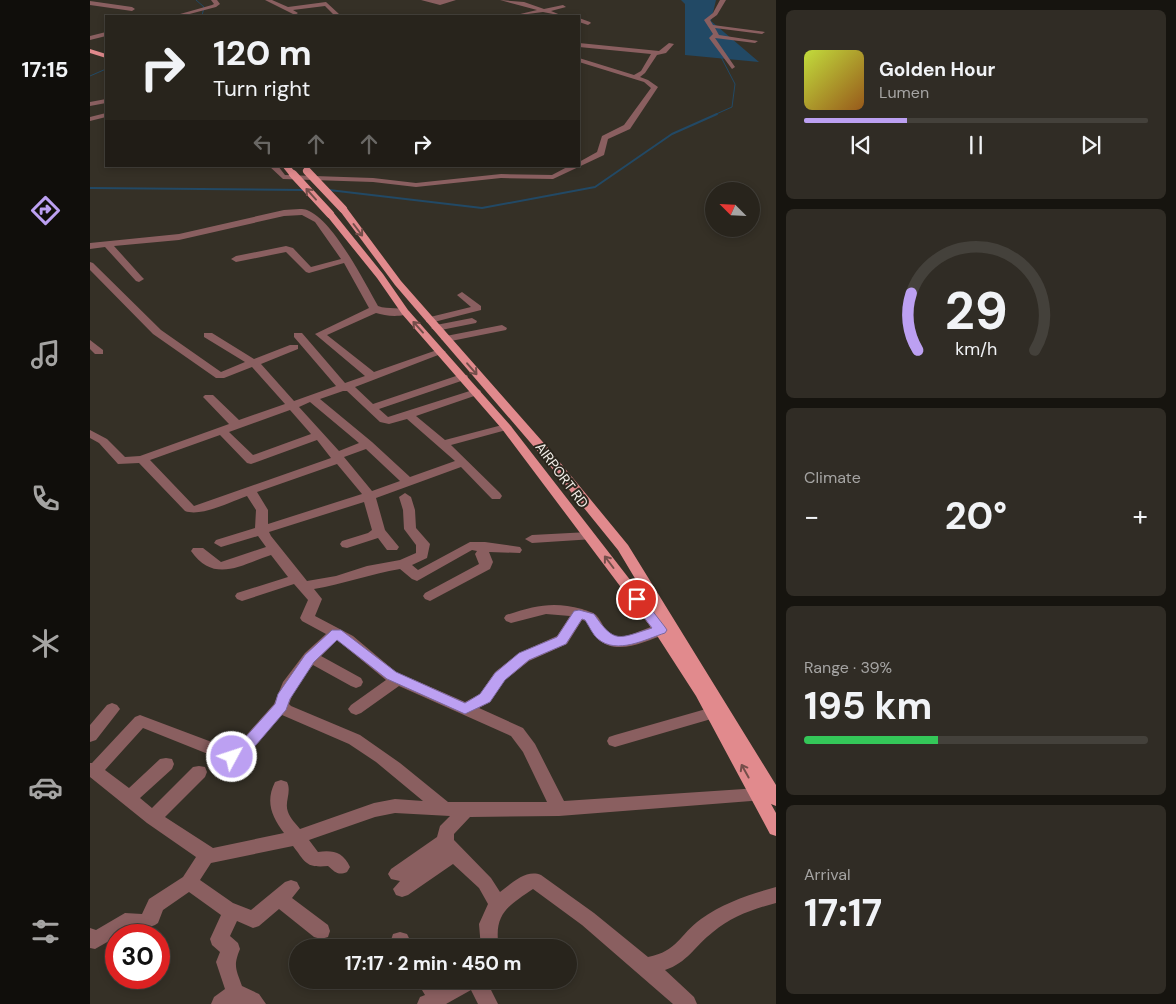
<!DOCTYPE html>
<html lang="en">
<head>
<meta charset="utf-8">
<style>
  :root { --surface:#28241c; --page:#302c25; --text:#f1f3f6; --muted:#a5a4a3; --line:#44413b; --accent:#bca0f2 }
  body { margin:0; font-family:"DM Sans",sans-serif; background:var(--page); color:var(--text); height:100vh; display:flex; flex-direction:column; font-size:19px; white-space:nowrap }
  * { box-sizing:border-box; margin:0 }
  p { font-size:16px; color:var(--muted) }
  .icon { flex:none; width:28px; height:28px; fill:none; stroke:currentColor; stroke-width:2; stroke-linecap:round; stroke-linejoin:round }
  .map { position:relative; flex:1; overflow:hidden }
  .details { display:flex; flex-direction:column; gap:10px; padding:10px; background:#16140f; width:400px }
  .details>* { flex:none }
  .guide { position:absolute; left:15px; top:15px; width:475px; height:152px; border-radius:0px; box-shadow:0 2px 8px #0003,0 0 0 1px var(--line); background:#28241c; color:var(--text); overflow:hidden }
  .needle { width:32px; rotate:294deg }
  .tools { position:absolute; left:615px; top:182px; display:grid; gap:10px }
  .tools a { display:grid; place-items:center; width:55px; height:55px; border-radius:50%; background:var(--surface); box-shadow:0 2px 8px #0003,0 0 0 1px var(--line); font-size:25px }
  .speed { position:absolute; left:15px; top:924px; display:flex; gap:10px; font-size:25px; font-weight:700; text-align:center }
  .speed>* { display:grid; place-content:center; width:65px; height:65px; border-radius:50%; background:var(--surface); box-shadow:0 2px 8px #0003,0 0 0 1px var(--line); line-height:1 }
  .speed .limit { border:8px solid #d22; background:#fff; color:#111 }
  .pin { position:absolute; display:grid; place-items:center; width:42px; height:42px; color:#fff; margin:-21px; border:2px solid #fff; border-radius:50%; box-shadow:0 1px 5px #0007 }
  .me { position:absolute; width:55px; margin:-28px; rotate:50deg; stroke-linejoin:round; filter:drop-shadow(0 0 4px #0008) }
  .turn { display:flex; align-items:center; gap:18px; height:105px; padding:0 25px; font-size:22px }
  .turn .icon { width:65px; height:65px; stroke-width:2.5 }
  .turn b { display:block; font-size:35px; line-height:42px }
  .lanes { display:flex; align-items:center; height:48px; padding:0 25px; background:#0003; justify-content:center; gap:25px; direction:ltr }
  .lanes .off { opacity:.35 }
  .big { font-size:38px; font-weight:700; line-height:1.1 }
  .details .tile { flex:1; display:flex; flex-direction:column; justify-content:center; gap:8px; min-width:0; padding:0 18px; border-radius:8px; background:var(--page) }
  .details .dial { align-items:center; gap:0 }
  .dial svg { height:130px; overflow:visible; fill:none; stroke:var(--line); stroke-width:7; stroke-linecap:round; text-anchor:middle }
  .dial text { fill:var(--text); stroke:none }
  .song { display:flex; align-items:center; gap:15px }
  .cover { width:60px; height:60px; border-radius:8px; background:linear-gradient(135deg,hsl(70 70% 55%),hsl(30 70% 35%)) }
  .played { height:5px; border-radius:2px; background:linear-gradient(90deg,var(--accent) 30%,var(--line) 30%) }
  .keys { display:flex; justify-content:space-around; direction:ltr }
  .heat { display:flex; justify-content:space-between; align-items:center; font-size:28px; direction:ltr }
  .charge { height:8px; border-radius:4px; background:linear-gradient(90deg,#34c759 39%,var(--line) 0) }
  .trip { position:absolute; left:199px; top:939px; width:288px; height:50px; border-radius:25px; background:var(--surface); box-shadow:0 2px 8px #0003,0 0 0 1px var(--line); font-weight:700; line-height:50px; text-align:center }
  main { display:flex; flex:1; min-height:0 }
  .dock { display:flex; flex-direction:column; width:90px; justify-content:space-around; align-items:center; background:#100e0b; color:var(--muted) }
  .dock .icon { width:35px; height:35px }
  .dock .current { color:var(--accent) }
  .dock b { font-size:22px; color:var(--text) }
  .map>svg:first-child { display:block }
</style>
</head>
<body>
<main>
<nav class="dock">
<b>17:15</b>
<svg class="icon current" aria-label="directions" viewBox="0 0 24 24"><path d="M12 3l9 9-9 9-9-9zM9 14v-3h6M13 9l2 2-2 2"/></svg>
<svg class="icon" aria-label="music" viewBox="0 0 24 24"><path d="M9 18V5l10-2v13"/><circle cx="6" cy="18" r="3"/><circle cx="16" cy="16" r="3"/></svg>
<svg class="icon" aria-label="phone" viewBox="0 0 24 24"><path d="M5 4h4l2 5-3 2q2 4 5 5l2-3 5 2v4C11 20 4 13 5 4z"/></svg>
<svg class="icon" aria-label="climate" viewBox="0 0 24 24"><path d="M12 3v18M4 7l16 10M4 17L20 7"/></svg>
<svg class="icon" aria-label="car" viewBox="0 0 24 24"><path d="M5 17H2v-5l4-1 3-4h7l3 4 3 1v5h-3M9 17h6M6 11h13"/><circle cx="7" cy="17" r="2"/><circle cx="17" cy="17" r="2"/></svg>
<svg class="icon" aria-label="filters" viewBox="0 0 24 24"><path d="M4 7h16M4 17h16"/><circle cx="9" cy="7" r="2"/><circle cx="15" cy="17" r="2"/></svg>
</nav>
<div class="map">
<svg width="686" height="1004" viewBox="0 0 686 1004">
  <rect width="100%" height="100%" fill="#353026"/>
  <path fill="#224965" d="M591 0H626L621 21 669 62 595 55V4Z"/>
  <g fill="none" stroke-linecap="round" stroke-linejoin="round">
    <path stroke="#224965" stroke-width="1" d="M106 0 114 7 112 16
      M0 76 16 69
      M624 115 642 107 645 84 631 57"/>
    <path stroke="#224965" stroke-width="2" d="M0 188 216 190
      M239 190 392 208 505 187 582 134 627 114"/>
    <path fill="#8a5f60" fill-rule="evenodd" d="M121 0H127L130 4 126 7 92 16H83L122 5 124 4Z
      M175 0H182L198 7 236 2 249 14 244 15 235 6 203 10 208 13 205 15Z
      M331 0H366L350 5Z
      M410 0 434 2 454 9 473 5 476 7 461 11 473 16 453 12 422 16 447 10Z
      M630 0H636L627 15 620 20 623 25 675 32 672 34 625 28 629 35 668 41 665 43 625 38 645 67 642 69 619 38 623 34 614 20 623 13Z
      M0 1 42 7 45 9 42 11 0 5Z
      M489 18 500 22 501 23 498 25 489 22Z
      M16 32V36L0 40V36Z
      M489 43 569 51 579 43 584 44 576 53 567 55 555 73 550 77 558 80 568 87 540 129 518 139 514 155 463 179 411 178 326 187 283 182 193 179 179 166H188L195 175 283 178 326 183 411 174 462 175 479 166H489V162L507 152 512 136 534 125 561 88 554 82 489 62V58L544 75 551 71 561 54 489 47Z
      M16 99V103L0 106V102Z
      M16 113V117L0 121V117Z
      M194 210C201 210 211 208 217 210 243 220 274 281 288 306 298 310 312 306 320 312 313 318 295 316 286 313L237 335 284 372 347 350 351 349 356 352 265 387 283 404 369 375H377L378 377 377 379 289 409 298 417 386 389 390 390 391 392 390 394 326 416 355 440 416 424 422 427 420 429 361 445 410 493 412 496 410 499H402L371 467 286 498 295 530 309 547 307 550H297L288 538 257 548 252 547 250 544 252 541 278 533 282 530 274 502 179 532 181 536 217 581 246 576 277 566 310 560 326 553V545L314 529 313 510 309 497 315 493 321 497 325 510 326 528 340 544 337 558 322 565 328 570 380 542H395L430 547 432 550 430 553 399 552 403 562 400 569 340 601 335 599 333 596 335 593 389 564 385 554 387 551 382 550 327 581 322 579 310 569C281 574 253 584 224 589L232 599 225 616 263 636 306 672 375 702 390 694 405 672 429 653 467 636 480 616 456 614 421 623 416 621 414 618 416 615C445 606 462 601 492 609 497 611 503 612 506 615 513 622 515 635 527 637 544 638 561 622 576 626L578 630 576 634C556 641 528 656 509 640 503 636 500 627 496 621L492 620 477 644 439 661 415 680 400 702 389 708 433 728 445 744 474 801 669 788 675 790 677 795 675 800 469 816 380 817 364 834V840L401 878 410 892C422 883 436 869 451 875L504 913 558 957C588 951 589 935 611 919 633 903 660 894 686 887V903C663 909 641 917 623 932 605 946 597 963 575 970L604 997 607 1004H583L492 925 443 889C418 906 403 914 409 948H391L389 924 398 904 389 888 363 864 318 895 312 897 306 895 303 889 310 881 301 879 298 874 301 869 347 837 350 826 360 816 305 813 285 817 219 840 228 852C243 850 253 852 260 867L257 872C248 876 245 872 238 866 216 868 216 863 203 846L121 863 110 880 143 903 161 910 195 882 201 880 207 882 210 888 202 898 238 925 240 931 238 937 231 939 224 937 189 909 169 926 163 928 147 921 140 936 148 943 150 949C143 966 146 969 152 986L169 994 176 1004H121L124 997 135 989 126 962 130 952 122 945 120 939 131 915 99 892 73 910 68 923 65 925 52 930H37L26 935V937L5 949 0 948V928L6 930 35 913 52 914 59 899 93 877 106 857 57 823 0 777V763H2L45 717 50 715 143 750 184 704 193 682 215 653 236 634 212 621 210 618 218 600 204 584 152 601 147 599 145 596 147 593 198 577 181 555C151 565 124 584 101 551L103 548H113L131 562 176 547 168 536 131 547 124 543 126 540 165 528 166 510 157 496C140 502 111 517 95 511L49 463 28 464 9 443 0 438V430L17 439 35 457 50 456 139 424 115 399 113 397 115 395H123L149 420 195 404 162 367 134 378H126L63 334 0 270V262L3 263 71 330 131 372 155 362 114 337V333H122L164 359 200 345H208V349L171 364 204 401 246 386 204 337V333H212L255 383 275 376 225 334 279 308 254 263 219 273 216 272 196 252 146 262 141 259 146 256 196 246 203 248 221 267 251 259 225 222 212 215 194 216 89 240 24 246 52 277 54 279 49 282 46 281 15 247 0 249V243L89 234ZM253 391H257L290 422 299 424 317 419 365 461 320 477 282 442 230 399ZM220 402 269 443 249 451 209 407ZM200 410 221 434 163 455 139 432ZM130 435 157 463 161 464 227 440 241 458 104 506 60 460ZM276 449 310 481 282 491 254 457ZM247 464 272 494 178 524V510L167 492ZM247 640 296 680 261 705 258 709 261 713 266 715 271 713 309 686 421 736 433 752 457 802H358L310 763 270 735 201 706 199 704 205 688 223 665 261 686 266 688 271 686 273 682 271 678 231 656ZM192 715 259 744 286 762 333 801 305 799 284 803 210 829C206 824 200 818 198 812 194 802 202 792 197 782L191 780 185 782C175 802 182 817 194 833L123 848 75 817 115 777 117 772 115 767 109 766 103 767 62 808 50 798 82 769 84 764 82 759 76 758 70 759 39 788 15 770 53 728 133 760 139 762 153 760Z
      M372 292 391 306V310L340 323 336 322V318L381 307 367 295Z
      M382 318 387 321 386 323 346 331 341 328 346 325Z
      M412 325 417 328 416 330 356 342 351 339 356 336Z
      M0 340 13 350V354H5L0 349Z
      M499 532 505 536 504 539 442 543 435 539 442 535Z
      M22 703 27 705 30 709 27 713 6 740 0 742V725L17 705Z
      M623 707 628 709 631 713 628 717 525 747 519 745 517 741 519 737 525 735Z
      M310 932 317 934 324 948H304L301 940 303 934Z
      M326 980H347L352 986 363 980H396L408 1004H388L381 990 356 1004H327L330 997 335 995Z"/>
    <path fill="#e18a8d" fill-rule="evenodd" d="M0 49 16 54V58L0 53Z
      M192 166H200L207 174 200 176Z
      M250 207H256L311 281 459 449 538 545 686 785V806L681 804 686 813V836L680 834 606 696 566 634 412 429 312 314 287 278 237 216V212H243L293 274 318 310 420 425 565 612 528 550 451 455 305 285 250 211Z"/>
    <path stroke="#e18a8d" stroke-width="8" d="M217 171 253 209
      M203 174 240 214"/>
  </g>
  <defs><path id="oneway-shaft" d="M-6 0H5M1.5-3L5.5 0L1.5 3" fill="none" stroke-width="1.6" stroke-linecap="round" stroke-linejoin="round" transform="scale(1.25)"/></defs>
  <g stroke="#744e4a">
    <use href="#oneway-shaft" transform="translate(221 194) rotate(-132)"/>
    <use href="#oneway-shaft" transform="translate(268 230) rotate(53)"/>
    <use href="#oneway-shaft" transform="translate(328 327) rotate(-132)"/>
    <use href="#oneway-shaft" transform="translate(382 369) rotate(49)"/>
    <use href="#oneway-shaft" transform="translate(519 562) rotate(-127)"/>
    <use href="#oneway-shaft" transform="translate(655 771) rotate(-119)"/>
  </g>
  <path fill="#bca0f2" stroke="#7a689d" d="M547 594 551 596 575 627 577 630 575 633C556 639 527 655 508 639 503 635 499 626 495 620L492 619 476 644 439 660 415 680 400 702 375 714 297 679 247 640 224 662 200 699 196 710 154 759 142 762 137 761 135 757 137 753 144 750 185 704 188 694 215 655 242 630H251L306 672 375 703 390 694 405 673 429 653 467 637 484 611 489 610 504 614C525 645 529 638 562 628L540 599Z"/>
  <g text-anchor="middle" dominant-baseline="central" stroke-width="4" stroke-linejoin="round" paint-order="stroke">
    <g font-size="14" fill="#f2efe9" stroke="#2b261d">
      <text transform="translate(472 475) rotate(53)">AIRPORT RD</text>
    </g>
  </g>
</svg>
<div class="tools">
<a><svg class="needle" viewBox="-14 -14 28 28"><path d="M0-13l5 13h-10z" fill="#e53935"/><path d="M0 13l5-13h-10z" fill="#a5a4a3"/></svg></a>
</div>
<div class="speed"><div class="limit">30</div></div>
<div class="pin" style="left:547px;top:599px;background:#d93025"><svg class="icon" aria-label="arrive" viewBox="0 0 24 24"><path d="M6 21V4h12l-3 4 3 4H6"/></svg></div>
<svg class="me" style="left:142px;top:757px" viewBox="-20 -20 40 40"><circle r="17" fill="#bca0f2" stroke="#fff" stroke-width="3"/><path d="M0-11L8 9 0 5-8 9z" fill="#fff"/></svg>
<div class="trip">17:17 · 2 min · 450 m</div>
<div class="guide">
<div class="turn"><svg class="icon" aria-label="right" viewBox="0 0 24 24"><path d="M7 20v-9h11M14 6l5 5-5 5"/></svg><div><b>120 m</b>Turn right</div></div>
<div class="lanes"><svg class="icon off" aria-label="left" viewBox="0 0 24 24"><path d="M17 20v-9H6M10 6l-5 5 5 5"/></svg><svg class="icon off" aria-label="ahead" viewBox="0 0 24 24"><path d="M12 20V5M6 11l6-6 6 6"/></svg><svg class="icon off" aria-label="ahead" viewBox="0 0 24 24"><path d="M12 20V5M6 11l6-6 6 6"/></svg><svg class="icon" aria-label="right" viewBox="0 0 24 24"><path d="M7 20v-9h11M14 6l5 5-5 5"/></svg></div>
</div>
</div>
<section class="details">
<div class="tile">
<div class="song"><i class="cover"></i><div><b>Golden Hour</b><p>Lumen</p></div></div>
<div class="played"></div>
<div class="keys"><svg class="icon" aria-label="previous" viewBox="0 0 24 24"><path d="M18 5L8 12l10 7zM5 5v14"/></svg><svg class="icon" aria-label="pause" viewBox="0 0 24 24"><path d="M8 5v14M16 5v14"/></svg><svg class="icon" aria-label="next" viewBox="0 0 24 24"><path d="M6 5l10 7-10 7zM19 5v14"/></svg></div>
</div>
<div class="tile dial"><svg viewBox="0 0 100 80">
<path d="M14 69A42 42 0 1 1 86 69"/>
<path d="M14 69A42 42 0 0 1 10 34" stroke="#bca0f2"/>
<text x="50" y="56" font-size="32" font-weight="700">29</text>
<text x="50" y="72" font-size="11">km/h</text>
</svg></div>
<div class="tile"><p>Climate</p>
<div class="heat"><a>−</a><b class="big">20°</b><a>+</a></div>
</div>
<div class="tile"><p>Range · 39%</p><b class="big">195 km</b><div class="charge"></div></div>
<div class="tile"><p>Arrival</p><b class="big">17:17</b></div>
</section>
</main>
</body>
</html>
